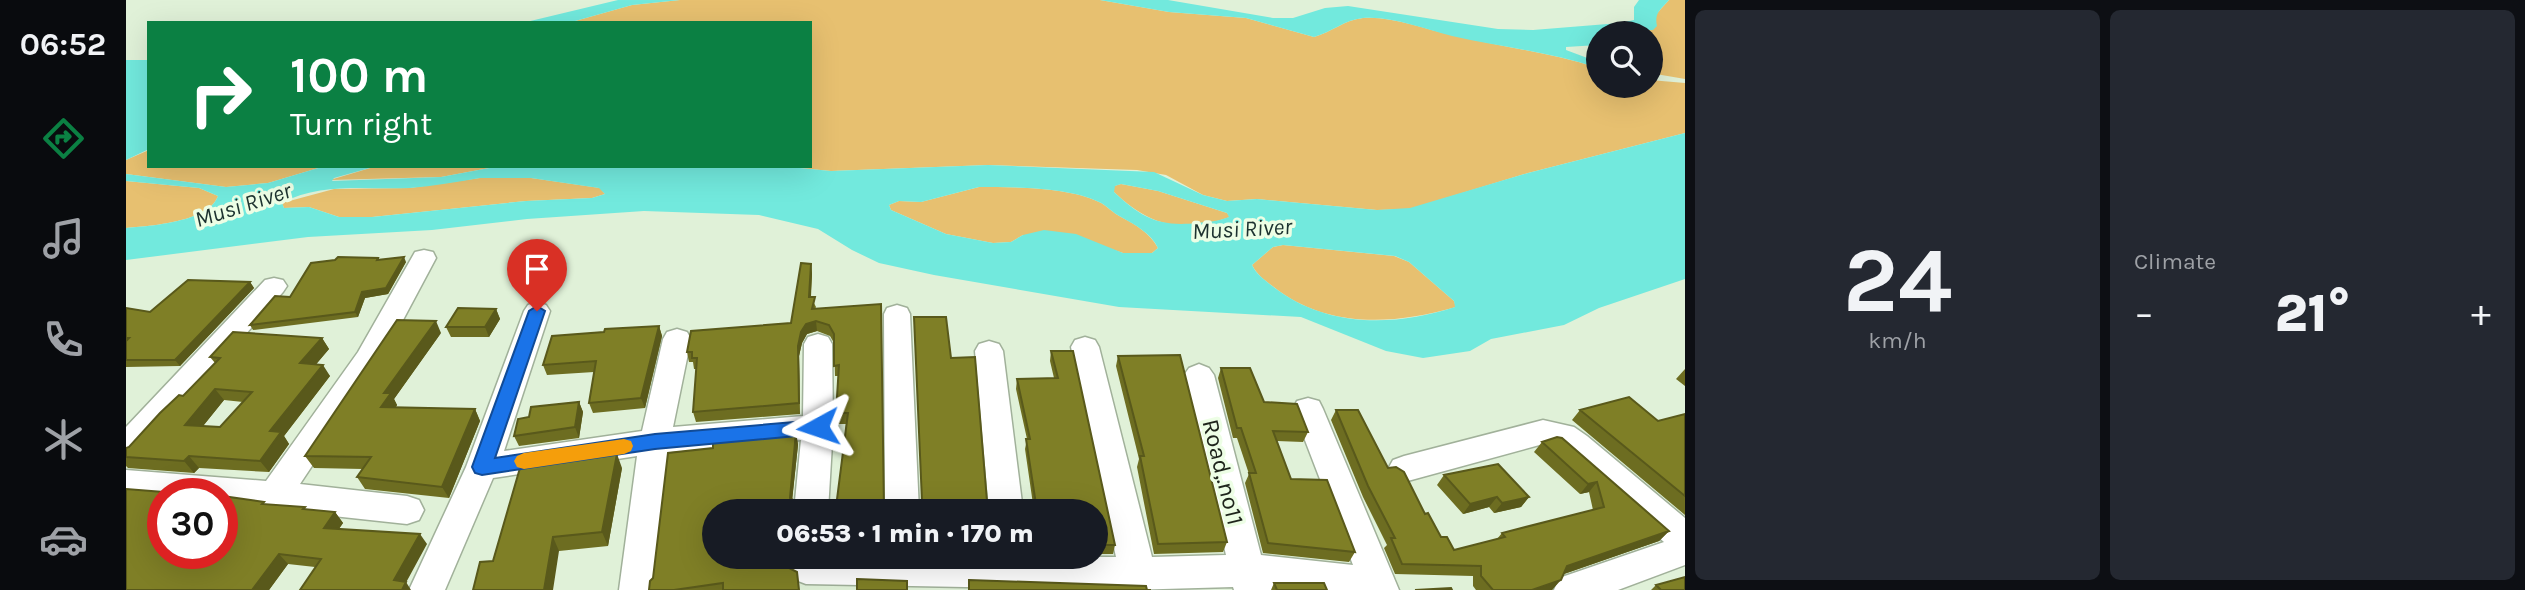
<!DOCTYPE html>
<html lang="en">
<head>
<meta charset="utf-8">
<style>
  :root { --surface:#171b24; --page:#242831; --text:#f1f3f6; --muted:#9ea1a6; --accent:#0b8043 }
  body { margin:0; font-family:Karla,sans-serif; background:var(--page); color:var(--text); height:100vh; display:flex; flex-direction:column; font-size:26px; white-space:nowrap }
  * { box-sizing:border-box; margin:0 }
  p { font-size:23px; color:var(--muted) }
  .icon { flex:none; width:38px; height:38px; fill:none; stroke:currentColor; stroke-width:2; stroke-linecap:round; stroke-linejoin:round }
  .map { position:relative; flex:1; overflow:hidden }
  .drawer { display:flex; flex-direction:column; gap:10px; padding:10px; background:#0d0f14; width:840px }
  .drawer>* { flex:none }
  .hud { position:absolute; left:21px; top:21px; width:665px; height:147px; border-radius:0px; box-shadow:0 7px 28px #0002; background:#0b8043; color:#fff; overflow:hidden }
  .buttons { position:absolute; left:1460px; top:21px; display:grid; gap:14px }
  .buttons a { display:grid; place-items:center; width:77px; height:77px; border-radius:50%; background:var(--surface); box-shadow:0 7px 28px #0002; font-size:35px }
  .speed { position:absolute; left:21px; top:478px; display:flex; gap:14px; font-size:35px; font-weight:700; text-align:center }
  .speed>* { display:grid; place-content:center; width:91px; height:91px; border-radius:50%; background:var(--surface); box-shadow:0 7px 28px #0002; line-height:1 }
  .speed .limit { border:10px solid #d22; background:#fff; color:#111 }
  .pin { position:absolute; display:grid; place-items:center; width:60px; height:60px; color:#fff; margin:-72px -30px; border-radius:50% 50% 50% 0; rotate:-45deg; box-shadow:0 0 7px #0007 }
  .pin .icon { rotate:45deg }
  .me { position:absolute; width:77px; margin:-38px; rotate:265deg; stroke-linejoin:round; filter:drop-shadow(0 0 5px #0008) }
  .turn { display:flex; align-items:center; gap:24px; height:147px; padding:0 28px; font-size:32px }
  .turn .icon { width:91px; height:91px; stroke-width:2.5 }
  .turn b { display:block; font-size:49px; line-height:60px }
  .big { font-size:52px; font-weight:800; line-height:1.1 }
  .drawer .widget { flex:1; display:flex; flex-direction:column; justify-content:center; gap:10px; min-width:0; padding:0 24px; border-radius:10px; background:var(--page) }
  .drawer .dial { align-items:center; gap:0 }
  .dial b { font-size:91px; line-height:1 }
  .heat { display:flex; justify-content:space-between; align-items:center; font-size:38px; direction:ltr }
  .drawer .tiles { flex:1; display:grid; gap:10px; grid-template-columns:repeat(2,1fr) }
  .trip { position:absolute; left:576px; top:499px; width:406px; height:70px; border-radius:35px; background:var(--surface); box-shadow:0 7px 28px #0002; font-weight:800; line-height:70px; text-align:center }
  main { display:flex; flex:1; min-height:0 }
  .dock { display:flex; flex-direction:column; width:126px; justify-content:space-around; align-items:center; background:#090b0e; color:var(--muted) }
  .dock .icon { width:49px; height:49px }
  .dock .on { color:var(--accent) }
  .dock b { font-size:32px; color:var(--text) }
  .map>svg:first-child { display:block }
</style>
</head>
<body>
<main>
<nav class="dock">
<b>06:52</b>
<svg class="icon on" aria-label="directions" viewBox="0 0 24 24"><path d="M12 3l9 9-9 9-9-9zM9 14v-3h6M13 9l2 2-2 2"/></svg>
<svg class="icon" aria-label="music" viewBox="0 0 24 24"><path d="M9 18V5l10-2v13"/><circle cx="6" cy="18" r="3"/><circle cx="16" cy="16" r="3"/></svg>
<svg class="icon" aria-label="phone" viewBox="0 0 24 24"><path d="M5 4h4l2 5-3 2q2 4 5 5l2-3 5 2v4C11 20 4 13 5 4z"/></svg>
<svg class="icon" aria-label="climate" viewBox="0 0 24 24"><path d="M12 3v18M4 7l16 10M4 17L20 7"/></svg>
<svg class="icon" aria-label="car" viewBox="0 0 24 24"><path d="M5 17H2v-5l4-1 3-4h7l3 4 3 1v5h-3M9 17h6M6 11h13"/><circle cx="7" cy="17" r="2"/><circle cx="17" cy="17" r="2"/></svg>
</nav>
<div class="map">
<svg width="1559" height="590" viewBox="0 0 1559 590">
  <rect width="100%" height="100%" fill="#e0f1d8"/>
  <path fill="#e7c070" d="M554 0H974L1043 12 1120 18 1188 37C1206 32 1218 20 1237 18 1267 16 1297 29 1326 35 1375 47 1423 52 1472 68V86H1524V80L1559 83V133L1402 173 1284 209 1251 210 1131 199 1101 201 1077 195 1040 175 1011 170 862 165 705 171 653 166H684V23H442L506 5Z
    M1543 0H1559V79L1524 73V33H1496L1514 32Z
    M23 150V166H199L142 183 100 187 0 174V160Z
    M251 166H374L315 177 204 180Z
    M354 178H405L474 188 479 194 466 198 400 201 246 217H213L183 207 158 208 156 203 208 189 284 188Z
    M0 181 73 188 92 196C83 222 24 226 0 228Z
    M995 184 1032 191 1101 213 1104 217C1055 234 1024 226 988 192V186Z
    M853 187C886 187 943 187 973 202 980 205 987 213 995 217 1010 225 1024 233 1032 248L1026 253H997L979 247 897 235 885 242 867 243 820 234 765 210 763 205 773 201 795 202Z
    M1157 245 1268 256 1283 262 1328 301 1330 307C1270 324 1206 329 1153 291 1143 283 1132 277 1126 265L1147 247Z"/>
  <path fill="#72e9dd" fill-rule="evenodd" d="M492 0H554L506 5 442 23H396Z
    M974 0H1042L1147 18H1167L1199 8 1222 6 1372 29 1407 30 1494 23 1508 20V7L1513 0H1543C1535 9 1528 13 1531 26L1527 30 1472 33V45L1440 47V50L1472 62V68C1424 52 1375 47 1326 36 1297 29 1267 16 1237 18 1218 20 1206 32 1188 37L1120 18 1043 12Z
    M0 60H23V149L0 160Z
    M1559 133V279L1473 308 1438 325 1365 339 1344 351 1297 358 1260 351 1175 317 993 307 808 275 753 263 726 250 692 229 633 215 518 211 401 219 306 230 182 237 0 260V228C24 226 83 222 92 196L73 188 0 181V174L100 187 142 183 199 166H251L208 178 206 181 315 177 374 166H653L705 171 862 165 1028 172 1077 195 1101 201 1131 199 1251 210 1284 208 1402 173ZM354 178H405L473 188 479 194 466 198 400 201 246 217H213L183 207 158 208 156 203C195 182 241 190 284 188 307 186 331 182 354 178ZM995 184 1032 191 1101 213 1103 217C1093 221 1082 222 1071 223 1033 227 1016 218 988 192L989 186ZM853 187C886 187 943 187 973 202 980 205 987 213 995 217 1009 225 1025 233 1032 248L1026 253H997L950 234 918 230 897 235 885 242 867 243 820 234 765 210 763 205 773 201 795 202ZM1157 245 1269 256 1283 262 1328 301 1329 307C1271 326 1205 328 1153 291 1143 283 1131 276 1126 265L1147 247Z"/>
  <g fill="none" stroke-linecap="round" stroke-linejoin="round">
    <g stroke="#a1b19a" stroke-width="3">
      <path id="minor" d="M298 250 307 252 310 258 253 365 174 484 281 496 293 500 298 510 293 520 281 524 96 504V494H37V500L0 496V470L140 481 232 352 289 252Z
        M148 278 157 280 161 286 157 292 11 457 0 460V427L139 280Z
        M411 302 420 305 424 311 378 451 516 431 537 339 541 332 551 329 561 332 565 339 547 427 677 416 678 344 682 337 692 334 702 337 706 344 707 427 702 511H668L675 440 544 452 529 590H493L511 456 367 478 319 590H283L340 467 398 311 402 305Z
        M771 305 781 308 784 314 793 511H759L758 314 761 308Z
        M959 337 969 340 973 347 1026 557 1100 555 1058 375 1063 368 1073 364 1083 368 1088 375 1135 555 1227 565 1167 409 1171 401 1182 398 1193 401 1197 409 1273 590H1108L1107 587 1002 590 680 584 667 579 662 568 668 556 990 557 945 347 949 340Z
        M863 341 873 344 877 351 897 511H863L849 351 853 344Z
        M1417 420 1448 427 1461 436 1559 518V565L1492 590H1428L1433 578 1538 542 1429 446 1417 444 1278 482 1267 478 1262 469 1267 460 1278 456Z"/>
    </g>
    <use href="#minor" fill="#fff" fill-rule="evenodd"/>
  </g>
  <path fill="#6d6d21" fill-rule="evenodd" d="M253 260 280 262 262 294 239 298 232 317 127 330 124 325 164 297Z
    M685 264 686 274 685 297 690 307 689 309 755 304 758 511H710L720 424H711L710 413 712 376H709L708 343 704 336 691 331 681 334 676 343 673 356 674 414 570 422 567 412 571 369H568L567 362H563L561 352 665 323Z
    M124 282 128 288 54 366 0 367V308L24 312Z
    M370 309 374 319 363 337H325L320 327Z
    M533 326 536 336 519 408 467 413 463 403 468 372 421 375 417 365 478 332Z
    M315 333 268 399 271 405 270 407 349 409 354 421 323 498 239 489 231 477 237 469 188 468 179 456Z
    M196 338 203 349 190 364 204 376 158 436 163 444 143 472 73 468 68 473 2 468 0 466V448L3 447 57 396 89 363 84 357ZM98 400 117 402 94 427 77 426Z
    M925 351 989 545 987 554H970V511H908L899 449 901 439 890 389 891 379 928 378 924 361Z
    M992 356 1101 542 1097 552 1028 554 1011 467 1013 459 990 366Z
    M1095 368 1138 402 1182 432 1177 442 1151 441 1165 479 1229 552 1223 562 1137 553 1119 483 1123 474 1111 438H1107L1092 378Z
    M1559 369V386L1550 379Z
    M453 402 457 412 453 438 393 446 388 436Z
    M1210 410 1262 468 1299 514 1315 537 1328 550 1371 539 1376 533 1467 510 1463 492 1454 494 1408 452 1416 442 1543 531 1533 541 1438 574 1426 590H1350L1347 586V576L1269 574 1258 548 1261 545 1237 497 1205 420Z
    M1454 410 1532 421 1559 414V515L1446 420Z
    M670 432 672 445 666 500 669 501 670 511H588V556H665L661 565 663 568 671 572 673 590H523L524 581 527 578 542 453 587 448V443Z
    M496 468 482 546 433 551 367 561Z
    M1318 475 1403 497 1395 507 1368 513 1363 507 1337 514 1311 485Z
    M141 505 209 512 217 523 213 529 301 544 189 567 162 564 143 590H0Z
    M1148 583 1201 590H1145Z
    M1530 585 1559 590H1525Z"/>
  <path fill="#59591b" d="M278 257 280 262 262 294 239 298 232 317 229 312 236 292Z
    M685 264 686 274 684 307 683 297Z
    M124 282 128 288 54 366 49 360Z
    M370 309 374 319 363 337 359 327Z
    M310 321 315 333 268 399 271 405 262 419 255 407 258 393Z
    M690 321 691 331 681 334 676 343 673 356 674 414 672 346 675 332 680 324Z
    M533 326 536 336 519 408 515 398Z
    M196 338 203 349 182 374 174 363Z
    M197 365 204 376 158 436 163 444 143 472 134 461 144 431Z
    M89 389 98 400 69 436 59 425Z
    M453 402 457 412 453 438 449 427Z
    M349 409 354 421 323 498 316 487Z
    M670 432 672 445 665 511 664 498Z
    M491 454 496 468 482 546 476 532Z
    M63 456 73 468 68 473 58 461Z
    M1471 482 1463 492 1454 494 1462 484Z
    M1371 497 1363 507 1337 514 1344 504Z
    M1403 497 1395 507 1368 513 1376 503Z
    M209 512 217 523 206 538 198 528Z
    M1543 531 1533 541 1432 576 1441 566Z
    M294 534 301 544 276 590 268 580Z
    M427 537 433 551 427 590H418Z
    M153 554 162 564 143 590H126Z
    M658 556H665L660 569Z
    M1435 580 1426 590H1406Z
    M280 582 285 590H276Z"/>
  <path fill="#7f7f26" stroke="#59591b" stroke-width="2" fill-rule="evenodd" d="M212 257 252 258 251 260 278 257 260 288 236 292 229 312 124 325 149 296 164 297 185 263 209 260Z
    M675 263 685 264 683 297H689L686 309 755 304 758 509 710 507 722 413H710L713 365 708 366V334L703 325 690 321 680 324 675 332 672 346 673 403 567 412 571 358H566V352H561L565 331 665 323Z
    M62 280 124 282 49 360H0V341L3 338H0V308L24 312Z
    M332 308 370 309 359 327H320Z
    M788 317H820L825 358 849 357 861 501 875 504 876 511H791L790 504 796 501Z
    M271 320 310 321 258 393H265L255 407 349 409 316 487 231 477 245 457 179 456Z
    M533 326 515 398 463 403 470 361 417 365 426 336 478 332 479 329Z
    M107 332 196 338 174 363 197 365 144 431 155 432 134 461 63 456 58 461 0 457V448L3 447 34 413 53 395 57 396 94 358 84 357ZM89 389 126 392 94 427 59 425Z
    M925 351H947L989 545H970V511H911L900 439H904L891 379 932 378Z
    M1054 355 1101 542 1032 544 1014 456H1018L992 356Z
    M1095 368H1124L1138 402 1171 404 1182 432 1147 431 1165 479 1201 480 1229 552 1142 543 1123 473H1130L1115 428H1111Z
    M1503 397 1532 421 1559 414V496L1454 410Z
    M453 402 449 427 388 436 392 419 403 417 405 407Z
    M1210 410H1232L1262 468 1270 467 1278 472 1299 514 1302 513 1315 537H1321L1328 550 1379 537 1376 533 1478 507 1471 482 1462 484 1416 442 1431 437 1436 438 1543 531 1441 566 1435 580 1406 590H1367L1355 576V566L1276 564 1265 538H1269L1242 486Z
    M670 432 664 498 669 501 668 511H588V556H658L663 568 671 572 673 590H597V583L548 590H523L524 581 527 578 542 453 587 448V443Z
    M491 454 476 532 427 537 418 590H347L354 562 367 561 396 461Z
    M1372 464 1403 497 1376 503 1371 497 1344 504 1318 475Z
    M0 489 63 494H37V553H96V496L138 502 136 504 179 507 177 509 209 512 198 528 294 534 268 580 280 582 276 590H174L195 559 153 554 126 590H0Z
    M1559 577V590H1535L1530 585Z
    M731 579 781 581V590H731Z
    M843 580 1020 586 1021 590H1025H843Z
    M1148 583H1198L1201 590H1151Z
    M1325 588 1326 590H1289Z"/>
  <path fill="#1a73e8" stroke="#114b97" stroke-width="2" d="M411 306 419 311 369 458 529 434 692 420 698 422 701 427 698 432 692 434 529 449 356 475 349 473 346 467 403 311Z"/>
  <path fill="#f59e0b" d="M498 439 505 441 507 446 505 451 498 454 398 469 391 467 388 461 391 456 398 453Z"/>
  <g text-anchor="middle" dominant-baseline="central" stroke-width="7" stroke-linejoin="round" paint-order="stroke">
    <g font-size="23" font-style="italic" fill="#1c322f" stroke="#edfee5">
      <text transform="translate(117 205) rotate(-18)">Musi River</text>
      <text transform="translate(1116 229) rotate(-3)">Musi River</text>
    </g>
    <g font-size="24" fill="#1e241b" stroke="#edfee5">
      <text transform="translate(1097 472) rotate(76)">Road,.no11</text>
    </g>
  </g>
</svg>
<div class="buttons">
<a><svg class="icon" aria-label="search" viewBox="0 0 24 24"><circle cx="10" cy="10" r="6"/><path d="M15 15l6 6"/></svg></a>
</div>
<div class="speed"><div class="limit">30</div></div>
<div class="pin" style="left:411px;top:311px;background:#d93025"><svg class="icon" aria-label="arrive" viewBox="0 0 24 24"><path d="M6 21V4h12l-3 4 3 4H6"/></svg></div>
<svg class="me" style="left:692px;top:427px" viewBox="-20 -20 40 40"><path d="M0-17L14 15 0 8-14 15z" fill="#1a73e8" stroke="#fff" stroke-width="4"/></svg>
<div class="trip">06:53 · 1 min · 170 m</div>
<div class="hud">
<div class="turn"><svg class="icon" aria-label="right" viewBox="0 0 24 24"><path d="M7 20v-9h11M14 6l5 5-5 5"/></svg><div><b>100 m</b>Turn right</div></div>
</div>
</div>
<section class="drawer">
<div class="tiles">
<div class="widget dial"><b>24</b><p>km/h</p></div>
<div class="widget"><p>Climate</p>
<div class="heat"><a>−</a><b class="big">21°</b><a>+</a></div>
</div>
</div>
</section>
</main>
</body>
</html>
